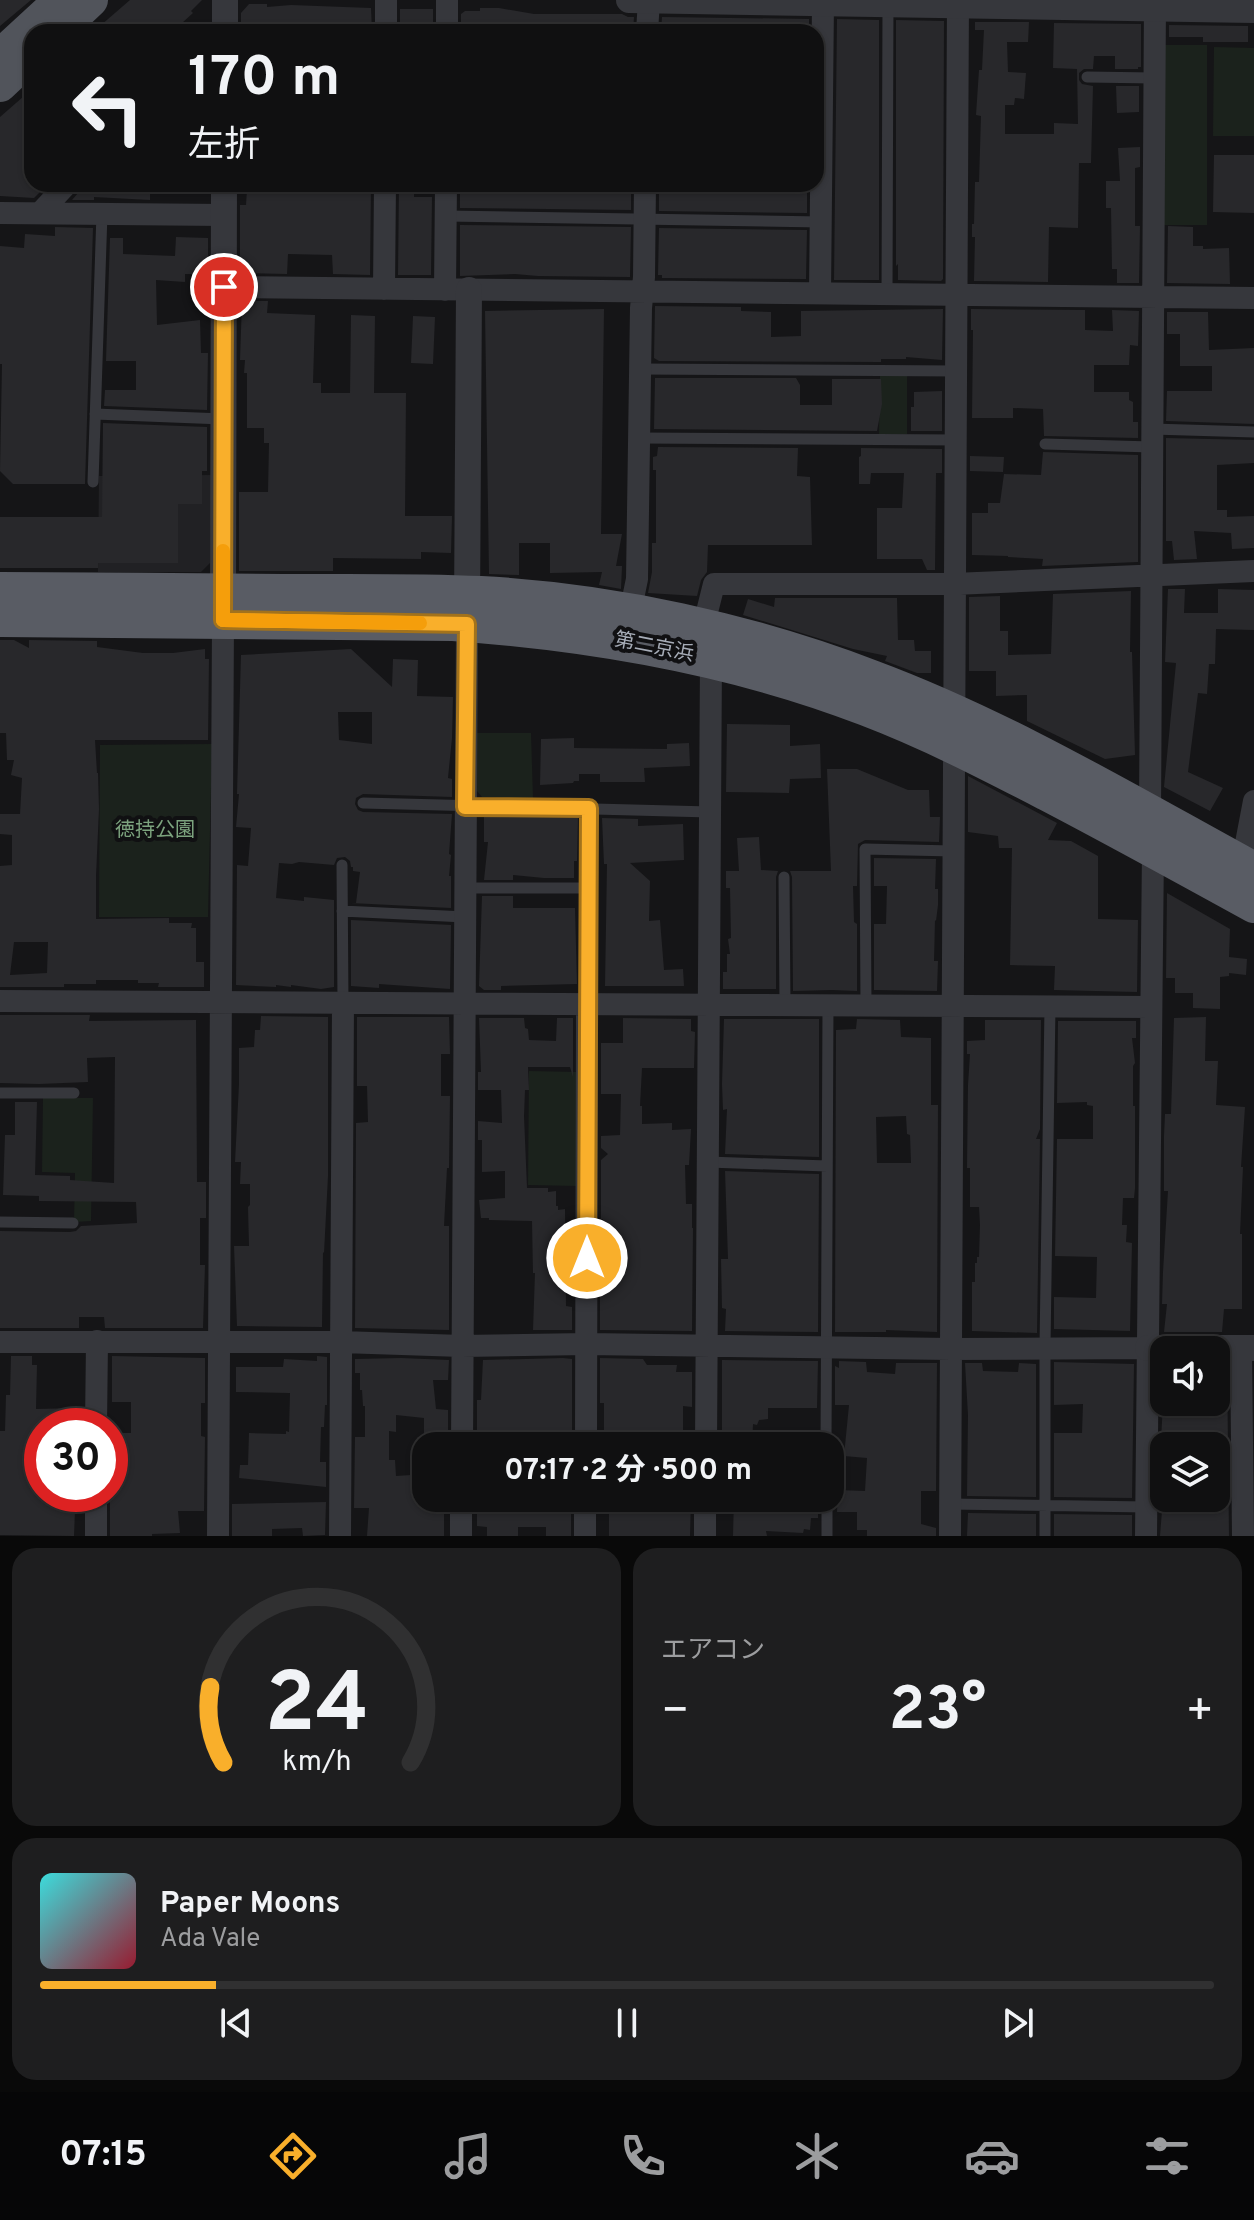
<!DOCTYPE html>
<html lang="ja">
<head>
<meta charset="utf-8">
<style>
  :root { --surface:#101011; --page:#1e1e1f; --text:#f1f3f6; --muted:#9c9d9f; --line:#303031; --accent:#f9af2b }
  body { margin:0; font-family:Overpass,"Noto Sans JP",sans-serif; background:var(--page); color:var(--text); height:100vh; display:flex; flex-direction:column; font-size:30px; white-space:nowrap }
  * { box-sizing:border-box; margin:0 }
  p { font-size:26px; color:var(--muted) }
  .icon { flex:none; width:44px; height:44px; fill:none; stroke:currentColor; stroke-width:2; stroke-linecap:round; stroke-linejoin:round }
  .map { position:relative; height:1536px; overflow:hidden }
  .drawer { display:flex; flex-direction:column; gap:12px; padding:12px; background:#090909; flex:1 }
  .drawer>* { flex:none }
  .hud { position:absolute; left:24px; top:24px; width:800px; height:168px; border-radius:24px; box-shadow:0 2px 6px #0004,0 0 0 2px var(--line); background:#101011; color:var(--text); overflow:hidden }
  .fabs { position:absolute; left:1150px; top:1336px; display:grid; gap:16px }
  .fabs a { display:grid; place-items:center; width:80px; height:80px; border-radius:16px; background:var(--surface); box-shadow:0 2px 6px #0004,0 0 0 2px var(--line); font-size:40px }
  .speed { position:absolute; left:24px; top:1408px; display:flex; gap:16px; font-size:40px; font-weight:700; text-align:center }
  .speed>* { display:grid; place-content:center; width:104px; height:104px; border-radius:50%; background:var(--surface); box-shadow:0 2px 6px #0004,0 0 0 2px var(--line); line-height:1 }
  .speed .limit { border:12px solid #d22; background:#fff; color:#111 }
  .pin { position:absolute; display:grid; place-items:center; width:68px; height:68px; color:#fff; margin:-34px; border:4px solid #fff; border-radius:50%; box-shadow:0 2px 8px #0007 }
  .me { position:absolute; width:88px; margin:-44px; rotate:0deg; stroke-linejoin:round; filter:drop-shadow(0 0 6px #0008) }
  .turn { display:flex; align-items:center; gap:28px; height:168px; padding:0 32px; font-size:36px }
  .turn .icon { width:104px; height:104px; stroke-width:2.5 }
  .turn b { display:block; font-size:56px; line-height:68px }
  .big { font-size:60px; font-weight:700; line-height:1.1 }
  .drawer .widget { flex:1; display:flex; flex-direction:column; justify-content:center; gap:12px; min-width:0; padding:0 28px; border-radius:24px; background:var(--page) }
  .drawer .dial { align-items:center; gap:0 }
  .dial svg { height:208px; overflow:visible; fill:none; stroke:var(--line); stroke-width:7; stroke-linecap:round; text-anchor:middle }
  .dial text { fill:var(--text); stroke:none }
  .song { display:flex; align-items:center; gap:24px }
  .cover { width:96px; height:96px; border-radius:12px; background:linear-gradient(135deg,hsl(180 70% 55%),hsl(350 70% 35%)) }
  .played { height:8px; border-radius:4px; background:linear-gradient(90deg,var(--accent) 15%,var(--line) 15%) }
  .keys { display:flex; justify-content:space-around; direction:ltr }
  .heat { display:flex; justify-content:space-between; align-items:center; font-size:44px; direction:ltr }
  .drawer .tiles { flex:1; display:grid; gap:12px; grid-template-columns:1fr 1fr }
  .widget:last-child { grid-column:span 2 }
  .trip { position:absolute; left:412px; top:1432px; width:432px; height:80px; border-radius:24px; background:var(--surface); box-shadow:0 2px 6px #0004,0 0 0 2px var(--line); font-weight:700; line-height:80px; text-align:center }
  .tabs { display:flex; height:128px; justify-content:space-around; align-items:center; background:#060607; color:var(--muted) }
  .tabs .icon { width:56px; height:56px }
  .tabs .active { color:var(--accent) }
  .tabs b { font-size:36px; color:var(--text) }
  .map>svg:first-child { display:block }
</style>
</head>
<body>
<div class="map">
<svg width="1254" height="1536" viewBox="0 0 1254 1536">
  <rect width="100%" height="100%" fill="#151517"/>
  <path fill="#212124" d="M212 475 210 563 201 572H98L99 476Z"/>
  <path fill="#1b221c" d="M1163 45H1207V225H1162Z
    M1214 47 1254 48V136H1213Z
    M880 376H907V434H879Z
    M477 733H531L533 798 482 797 476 790Z
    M212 744 208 917H99L100 745Z
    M529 1071 578 1072 577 1186 528 1185Z
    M43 1098H93L91 1221 74 1222 75 1173 42 1172Z"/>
  <path fill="#28282b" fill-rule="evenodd" d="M0 0H31L0 26Z
    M130 0H202L191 11 193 13 172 32H93Z
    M249 4H267V7L291 5 371 8 372 31 241 32V13Z
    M480 8H499L534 14H622L628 17H634L633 32H461V14L465 11H480Z
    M400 9H433V32L400 31Z
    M662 17 809 19V32H661Z
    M837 19 879 20V280H834Z
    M896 20 944 21 943 279 941 281 898 280V264L896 266Z
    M975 22H1029L1028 42H1007L1008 72 1026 73 1024 99 1015 98 1014 105H1005V134H1054V123L1078 124 1077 69 1053 68 1054 23 1141 24V67H1138V69H1115V56H1094L1093 69H1084L1079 73V80L1082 84 1093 86 1091 163H1079L1078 228 1049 227 1048 282 974 281 975 237H972V224H974L975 182H979L981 116 976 115 979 70H982L984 30H975Z
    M1169 25 1248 26V42H1203V37H1169Z
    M1116 86H1139V112L1117 113Z
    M32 89V184H48L34 198 0 196V117Z
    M1140 147V167L1135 168V226H1140L1139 283H1117V269H1112L1111 208H1106V181H1120L1118 148Z
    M1214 155H1254V213L1213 212Z
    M81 184H150V200L94 197V200H72L78 193Z
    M318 184H371L370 275 333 274 332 255 288 254 287 274 240 273V205H246L247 189 309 190 310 185 318 186Z
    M399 184H414V197H432L431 275H398Z
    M460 184 502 186 555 184 631 187V210L460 208Z
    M672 184H807V213L659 211V188H672Z
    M460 225 631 227 630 277 538 276 515 274 460 276Z
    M1168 226 1193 227V246H1203V249L1229 248 1230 284 1167 283Z
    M55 227 93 228 85 484H13L0 471 2 364H0V246L24 248 25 234 55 236Z
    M659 228 807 230 806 279 662 278V275H658Z
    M176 237 208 238V274H185V282L156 280 157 325 200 320 201 353H208L207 410 104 406 105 390H136V361H106L110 238H123V254L175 256Z
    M242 301H268L267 313 315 315 313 383H321V393H350L351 315 375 316 374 393H406L405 516H452L451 553 421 552V559L333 558V571H239V492H268L269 443H264V428H247V373H244L245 360H240Z
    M655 306 741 307V311L771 312V337L801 336V311L943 309 942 360 906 357V359H881V362L659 361 654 358Z
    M604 309 601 534H622L616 566H622L621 589 599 585 602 572 550 573V543H519V575L489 574 485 311Z
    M971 309 1085 310V330L1113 331 1112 310 1139 311 1138 346 1130 345 1129 365H1094V392H1129V400L1133 402V422H1138V438L1044 436 1043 409 1013 408V418H972L973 330H971Z
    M1167 312H1208L1209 350 1254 348V424L1166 421 1167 391H1212V366H1180V334H1167Z
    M413 316 435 317 433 364 411 363Z
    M655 378H796L800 385V405H832V379H881L882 404 877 431 654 429Z
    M942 391V431H911V407H914V392Z
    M103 423 207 427V471H202V504H178V563H98V568H0V517H102Z
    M1166 438 1254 440V463L1217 465V510H1227V517L1254 516V548L1232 549 1231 533 1194 531 1197 559 1174 560 1172 541H1166Z
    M658 447 798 448 797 476 810 477 812 545H708L707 572 701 580 697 596 648 593 652 572V543H656V470H653V457L657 456Z
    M861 448 942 449V473H936L935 570H927L922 559H877V508H902L904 473H871L870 484H859V457L861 456Z
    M1043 452 1138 455V562L1042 566 1043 559 1008 557V556L972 555V513H988V503H1000L1004 474 1041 475Z
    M970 456 1004 457 1003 472 970 471Z
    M1168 589H1185L1184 613H1218V589L1254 590V630L1216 629 1215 664H1209L1207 694 1198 693 1188 772 1223 788 1210 811 1164 787 1176 663 1165 662Z
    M1131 591 1130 652H1132L1135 755 1105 759 1027 721V695L996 696V671H969V597L1000 596V631H1008V655L1051 654 1053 594Z
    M775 598H897L898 640H914L915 651H931V673H917L885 661 887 656 853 649 743 615 748 599 774 607Z
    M0 640H14L29 648V640L97 641V647L143 653H173L205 649V659H209L208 740H95L97 773H98L99 809 96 876V919L169 918V923H192L191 928H196V962H204V987H158L159 983H138V980H96V984H64V987H0V866L12 865V835L0 834V814H20L22 778 11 775 14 760H7L6 733H0ZM14 942H48L47 973 10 975Z
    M351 649 392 687 393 659 418 660 417 696 453 697 452 738 448 778 452 779V797L363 794 356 798 355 804 358 810 363 812 452 814 449 854 451 855 449 876H451V908L351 903H356L360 872 353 871V867H351L350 861 345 857 337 858 334 865 299 862 292 864 279 863 276 898 304 901V897L334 900V987L321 989 291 985V987L276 985V987L236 985 237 865 248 866 251 828 236 827 239 794H237L241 655ZM338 712H372V744L339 740Z
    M727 724 790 725V746L820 744 821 778 790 779 789 793 726 792Z
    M574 738V748L667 749V744L689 743 690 766 644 768 645 782H600V774H579V781H574L573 783 540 785 541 739Z
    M827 769H857L908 790H929L930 817H940L939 842 865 840 858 844 857 886H853L854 922 857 924V991L832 990 793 991 792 877 790 871H831Z
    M968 776 1057 823 1048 840 1071 841 1098 856V919L1138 920 1137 992 1054 990 1055 966 1010 965 1012 848H999L998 836 968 832Z
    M484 815 578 817 577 861H574V878H544L513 875V880H484L488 842H484Z
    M602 818 638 819V826L683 824 684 860 630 863 650 881 649 921 660 920 664 970 683 969 684 986H605L607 864H604Z
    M759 837 761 870 778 871 776 877V989H723V972H727V954H730L728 939 731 938 730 888H726V871H739L737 838Z
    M874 858 936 859 935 889H938V905L936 921 935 920 934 961H938L937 991 874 990V924H886L887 886H874Z
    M1167 893 1230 929 1229 957 1247 959 1246 975 1229 973V976L1220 977V1009L1193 1008V993H1175V978H1166Z
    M482 896H513V908H575L577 984 501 986V990H484L479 986Z
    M351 920 451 925 450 989 379 984V988L351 986Z
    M0 1015H90L89 1021 196 1020 197 1182H206V1218H200V1265H205L203 1328H105L104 1317H79V1328H0V1231L70 1232 76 1231 81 1226 137 1223 136 1202 39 1201V1196L3 1195 5 1135H15V1102H37L35 1175 70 1176V1180L114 1183 115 1057 87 1058 88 1082 39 1084 0 1083Z
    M261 1016 328 1017V1176L324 1253 323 1252 322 1327 237 1326 234 1246H249L248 1207 250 1205V1184H240L241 1162H235L239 1084V1048L254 1047 255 1030H260Z
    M357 1017H449L450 1054H441V1096H450L449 1168H447L444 1226H449V1330L355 1328 356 1123 368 1122 367 1086H357Z
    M1206 1017 1205 1061H1218L1216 1105 1245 1107 1241 1167H1243L1240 1234H1242V1309H1224L1222 1332H1164L1167 1304H1162L1163 1272 1168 1191H1164V1136L1165 1114H1171L1174 1018Z
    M479 1018H524L525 1028 528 1029 529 1040 556 1041 557 1018H573V1077L570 1067H528L529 1090H525L524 1116 527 1188H548V1192L556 1191V1206H558V1210L565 1209 566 1306 572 1307V1330H533L535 1273H533L532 1221 489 1220V1218H481L479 1200 505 1198V1171L482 1172V1140H478V1121L502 1123 501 1090H478V1072H481Z
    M623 1018 691 1019V1031L695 1032 694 1068H642L640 1106H642V1124L672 1123V1130L691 1129 689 1165H685L686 1204H692V1228H693L692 1331 600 1330V1284H607L606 1255H603V1219H601V1160L608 1154 601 1148V1136L620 1135 621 1094H601V1043H623Z
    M724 1019H819V1157L725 1154 727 1109 723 1110 722 1084Z
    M857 1019 900 1020 901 1037 931 1038V1105H938L937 1332 886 1330V1332H835L836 1030 856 1029ZM906 1116 907 1134 910 1135 911 1163H877L876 1117Z
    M985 1020H1041L1040 1129 1036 1139H1040L1037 1333 972 1331V1282H975V1263H977V1257H979L980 1225 979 1207H970V1168H967L968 1085 970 1054H967V1041L985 1040Z
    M1058 1021H1136V1038H1132L1135 1063 1133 1066V1106H1135V1188L1134 1198H1123L1122 1225H1127L1126 1242 1132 1243 1130 1331 1054 1329V1297L1096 1298 1097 1257 1055 1256 1057 1139H1093V1106L1087 1105V1102L1057 1103Z
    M725 1171 819 1174 818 1332 725 1331 726 1309 722 1308 721 1259H728Z
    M11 1356H32V1365H37L36 1409 80 1408V1426H36V1469L42 1470V1494H60L59 1510H75L74 1536 0 1535V1431H5L6 1395H10Z
    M112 1356 205 1358V1403H201V1436L205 1437 204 1511H178L180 1533 152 1534V1536H110V1433H131V1402H112Z
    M317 1356 327 1357V1405H325L324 1427H321L320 1462H326V1487L239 1478 240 1465H248L249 1433 286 1434V1431L289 1432 290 1393 236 1392V1367H283L284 1359 317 1361Z
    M401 1358 449 1360 448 1380H433L436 1409 448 1410V1446H424V1418L396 1415V1432L389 1431V1460H395L396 1476 426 1474V1498H444V1536H367L369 1508H354L355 1437H365V1406H363L362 1390H360V1373H355V1359Z
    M563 1358 572 1359V1446L477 1444V1400H481L483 1360Z
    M600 1358 643 1359 647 1365H677L676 1372H692V1407L683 1406V1446H600V1437L604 1434V1403H600Z
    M722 1360 818 1361 817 1408H768V1419L759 1420 757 1425 753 1424 752 1446H722Z
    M839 1361 866 1362 867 1372 895 1374 896 1363H937L936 1491H921V1524L936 1528V1536H867V1530H857V1512H837L838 1490 865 1491 867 1458 844 1456 849 1405H835V1366L839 1368Z
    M1054 1362 1134 1364 1132 1498 1054 1497V1433H1082L1083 1404 1054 1405Z
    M965 1363H982L983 1371 1018 1372 1019 1363 1036 1364V1497L967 1496 968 1415Z
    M1216 1364H1227L1228 1446H1164V1441H1161L1163 1402H1216Z
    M1216 1450 1228 1451 1229 1536H1160L1163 1498H1216Z
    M477 1498H571V1536H546V1527H518V1536H487V1527L477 1526Z
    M609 1498H691L690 1536H609Z
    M734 1498H769V1503H818V1518H811L810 1530 804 1529 803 1533 766 1531 767 1536H733Z
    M326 1502 325 1535 303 1536 302 1528 272 1529V1536H232V1504Z
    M968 1513 1036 1514V1536H967Z
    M1054 1514 1132 1515V1536H1054Z"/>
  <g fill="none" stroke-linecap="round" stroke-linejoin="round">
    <path stroke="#36373c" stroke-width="11" d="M1087 77 1154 78
      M446 216 821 222
      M887 294 888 3
      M640 369 957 371
      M95 414 223 419
      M1152 429 1254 432
      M640 438 957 440
      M1045 444 1152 447
      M93 482 102 213
      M363 803 710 812
      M342 865 343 1003
      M784 877 785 1005
      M465 888H589
      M342 911 465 917
      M587 1004 589 808
      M866 1005 865 849 953 851
      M0 1093H74
      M708 1162 827 1166
      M0 1222 73 1223
      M826 1446 828 1005
      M827 1498V1536
      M950 1504 1147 1507
      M1045 1536V1347L1050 1006"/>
    <path stroke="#36373c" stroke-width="22" d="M386 32V0
      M447 32V0
      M647 32 649 0
      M0 213 224 215
      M40 213 67 184
      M224 287 1254 298
      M384 289 385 184
      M445 290 446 184
      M820 293 823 2
      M630 613 637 579 641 308 644 277 645 184
      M703 628 714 584H954L1254 571
      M1150 814 1155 0
      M1242 864 1254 801
      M0 1001 1151 1007
      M0 1342H341L462 1346 587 1344 951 1349 1148 1348
      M1241 1348 1243 1536
      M96 1426 97 1341
      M462 1446 467 624
      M586 1446 587 1004
      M706 1446 711 660
      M96 1536V1494
      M218 1536 223 620
      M340 1536 343 1003
      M461 1536V1498
      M585 1536V1498
      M705 1536V1498
      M950 1536C953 1024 956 512 958 0
      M1146 1536 1153 848"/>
    <path stroke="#36373c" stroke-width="26" d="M629 0 1254 10
      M225 32V0
      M467 608 469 290
      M223 609 224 184
      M1148 1348H1254"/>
    <path stroke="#51545b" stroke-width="34" d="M57 32 91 0
      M0 56 61 0
      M0 85 32 55"/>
    <path stroke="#595c64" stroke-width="36" d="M0 590C94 590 189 591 283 592 349 592 415 591 481 594 613 601 749 631 872 678 1006 728 1129 802 1254 870
      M0 619 453 623C594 633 734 657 866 708 929 732 987 762 1047 793 1116 829 1185 867 1254 905"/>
  </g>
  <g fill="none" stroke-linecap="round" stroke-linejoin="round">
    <g stroke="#a2721c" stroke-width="20">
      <path id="route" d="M224 287 223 620 467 624 465 807 589 808 587 1258"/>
    </g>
    <use href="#route" stroke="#f9af2b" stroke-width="14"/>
    <path stroke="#f59e0b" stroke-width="14" d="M223 551V620L420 623"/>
  </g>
  <g text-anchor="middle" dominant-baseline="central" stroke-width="8" stroke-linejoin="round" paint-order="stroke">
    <g font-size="20" fill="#a6acb7" stroke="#101012">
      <text transform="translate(654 648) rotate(11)">第二京浜</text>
    </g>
    <g font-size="20" fill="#7ca37e" stroke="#101012">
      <text x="155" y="831">徳持公園</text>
    </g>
  </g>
</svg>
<div class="fabs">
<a><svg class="icon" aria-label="sound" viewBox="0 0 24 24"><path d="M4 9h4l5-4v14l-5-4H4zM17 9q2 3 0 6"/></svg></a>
<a><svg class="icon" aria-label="layers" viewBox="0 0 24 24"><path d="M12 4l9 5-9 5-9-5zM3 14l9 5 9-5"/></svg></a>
</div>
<div class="speed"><div class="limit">30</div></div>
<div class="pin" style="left:224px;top:287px;background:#d93025"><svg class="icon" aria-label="arrive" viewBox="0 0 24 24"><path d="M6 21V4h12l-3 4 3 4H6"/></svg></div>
<svg class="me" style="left:587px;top:1258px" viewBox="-20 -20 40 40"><circle r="17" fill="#f9af2b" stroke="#fff" stroke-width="3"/><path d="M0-11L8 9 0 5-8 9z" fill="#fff"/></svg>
<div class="trip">07:17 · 2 分 · 500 m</div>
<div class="hud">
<div class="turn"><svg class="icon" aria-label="left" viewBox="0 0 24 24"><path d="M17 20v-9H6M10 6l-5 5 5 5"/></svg><div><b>170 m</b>左折</div></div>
</div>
</div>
<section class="drawer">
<div class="tiles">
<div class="widget dial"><svg viewBox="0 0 100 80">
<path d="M14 69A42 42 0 1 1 86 69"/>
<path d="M14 69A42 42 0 0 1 9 40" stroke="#f9af2b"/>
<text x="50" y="56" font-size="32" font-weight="700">24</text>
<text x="50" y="72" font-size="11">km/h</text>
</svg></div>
<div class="widget"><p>エアコン</p>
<div class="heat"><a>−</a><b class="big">23°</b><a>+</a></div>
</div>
<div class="widget">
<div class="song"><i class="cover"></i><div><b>Paper Moons</b><p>Ada Vale</p></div></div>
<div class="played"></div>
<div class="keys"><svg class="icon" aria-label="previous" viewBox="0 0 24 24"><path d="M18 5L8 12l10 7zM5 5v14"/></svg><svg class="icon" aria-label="pause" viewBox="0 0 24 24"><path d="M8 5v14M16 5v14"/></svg><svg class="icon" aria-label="next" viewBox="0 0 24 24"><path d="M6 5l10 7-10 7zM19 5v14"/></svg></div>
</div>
</div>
</section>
<nav class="tabs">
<b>07:15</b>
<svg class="icon active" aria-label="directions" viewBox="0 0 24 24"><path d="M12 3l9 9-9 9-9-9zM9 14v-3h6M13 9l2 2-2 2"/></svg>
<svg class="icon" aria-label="music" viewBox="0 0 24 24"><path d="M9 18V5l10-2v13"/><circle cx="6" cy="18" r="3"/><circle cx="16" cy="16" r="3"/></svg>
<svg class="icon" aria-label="phone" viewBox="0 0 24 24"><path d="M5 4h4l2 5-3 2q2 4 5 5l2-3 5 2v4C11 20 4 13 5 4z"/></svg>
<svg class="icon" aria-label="climate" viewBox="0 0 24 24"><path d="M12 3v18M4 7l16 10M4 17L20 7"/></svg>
<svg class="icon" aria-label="car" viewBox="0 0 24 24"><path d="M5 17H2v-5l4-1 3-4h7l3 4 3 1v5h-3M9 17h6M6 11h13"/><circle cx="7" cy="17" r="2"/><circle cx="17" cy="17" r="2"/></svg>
<svg class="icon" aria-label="filters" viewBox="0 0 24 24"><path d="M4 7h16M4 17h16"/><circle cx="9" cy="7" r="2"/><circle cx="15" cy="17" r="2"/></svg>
</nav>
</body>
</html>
